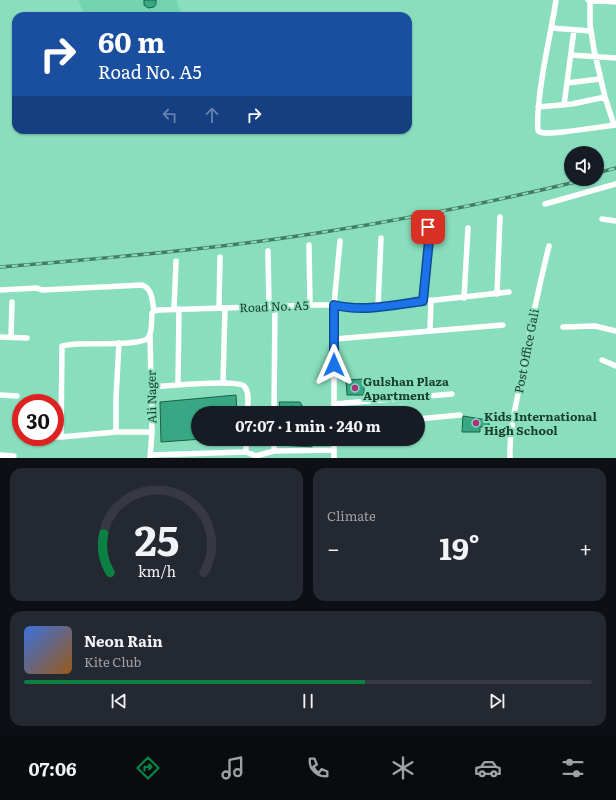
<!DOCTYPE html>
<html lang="en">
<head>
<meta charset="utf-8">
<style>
  :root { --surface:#171b24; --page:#242831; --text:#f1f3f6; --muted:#9ea1a6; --line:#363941; --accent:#0b8043 }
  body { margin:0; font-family:Literata,serif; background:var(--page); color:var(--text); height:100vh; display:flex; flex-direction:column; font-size:15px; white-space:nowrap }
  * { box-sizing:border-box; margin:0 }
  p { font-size:13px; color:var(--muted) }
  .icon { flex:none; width:22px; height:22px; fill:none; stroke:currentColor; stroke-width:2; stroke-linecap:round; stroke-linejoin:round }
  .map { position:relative; height:458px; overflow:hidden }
  .side { display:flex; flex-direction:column; gap:10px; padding:10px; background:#0d0f14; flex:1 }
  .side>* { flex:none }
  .guide { position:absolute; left:12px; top:12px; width:400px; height:122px; border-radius:12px; box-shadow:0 1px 3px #0004; background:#1a4fa0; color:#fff; overflow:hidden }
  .fabs { position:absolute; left:564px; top:146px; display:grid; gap:8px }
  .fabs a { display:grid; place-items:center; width:40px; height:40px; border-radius:50%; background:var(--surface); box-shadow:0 1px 3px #0004; font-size:20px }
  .speed { position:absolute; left:12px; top:394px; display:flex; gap:8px; font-size:20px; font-weight:700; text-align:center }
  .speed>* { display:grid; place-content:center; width:52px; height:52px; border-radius:50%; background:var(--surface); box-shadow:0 1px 3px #0004; line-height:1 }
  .speed .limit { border:6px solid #d22; background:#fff; color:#111 }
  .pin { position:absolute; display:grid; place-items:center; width:34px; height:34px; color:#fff; margin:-17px; border-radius:8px; box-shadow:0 2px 6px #0006 }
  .me { position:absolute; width:44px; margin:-22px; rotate:0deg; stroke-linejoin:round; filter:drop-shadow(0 0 3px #0008) }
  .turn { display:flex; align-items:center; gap:14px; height:84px; padding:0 20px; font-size:18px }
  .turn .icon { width:52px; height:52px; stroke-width:2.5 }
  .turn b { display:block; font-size:28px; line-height:34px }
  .lanes { display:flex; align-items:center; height:38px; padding:0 20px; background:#0003; justify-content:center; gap:20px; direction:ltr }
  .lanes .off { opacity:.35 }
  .big { font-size:30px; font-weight:700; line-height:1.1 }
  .side .card { flex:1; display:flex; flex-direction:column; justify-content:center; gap:6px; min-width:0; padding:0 14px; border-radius:12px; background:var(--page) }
  .side .dial { align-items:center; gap:0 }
  .dial svg { height:104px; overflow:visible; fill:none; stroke:var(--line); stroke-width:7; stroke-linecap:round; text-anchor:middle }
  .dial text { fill:var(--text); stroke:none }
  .song { display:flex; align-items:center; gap:12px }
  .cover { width:48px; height:48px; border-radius:6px; background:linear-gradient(135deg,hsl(220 70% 55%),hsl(30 70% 35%)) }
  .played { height:4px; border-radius:2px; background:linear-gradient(90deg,var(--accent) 60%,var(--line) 60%) }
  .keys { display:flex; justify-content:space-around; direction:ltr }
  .heat { display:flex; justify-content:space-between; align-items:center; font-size:22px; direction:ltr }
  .side .tiles { flex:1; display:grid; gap:10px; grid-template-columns:1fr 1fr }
  .card:last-child { grid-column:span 2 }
  .trip { position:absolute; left:191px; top:406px; width:234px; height:40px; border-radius:20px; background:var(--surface); box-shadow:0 1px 3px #0004; font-weight:700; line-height:40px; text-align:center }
  .dock { display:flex; height:64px; justify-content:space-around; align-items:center; background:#090b0e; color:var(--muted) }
  .dock .icon { width:28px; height:28px }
  .dock .selected { color:var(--accent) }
  .dock b { font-size:18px; color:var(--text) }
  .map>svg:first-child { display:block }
</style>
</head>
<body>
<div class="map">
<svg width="616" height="458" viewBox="0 0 616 458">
  <rect width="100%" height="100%" fill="#89debd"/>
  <path fill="#74d4b0" d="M78 0H176L182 16H85Z"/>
  <path fill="#37a883" stroke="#1c5f49" d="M144 0H156V4L154 7 148 8 144 5Z
    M364 379V395H347L346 380Z
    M236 395 237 413H198V439H203L161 442 160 402Z
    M279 402H300L305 411H294L293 406 280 408Z
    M463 416 487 420 492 430H484V427H480V432H462Z
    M280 439H312V447L280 445Z"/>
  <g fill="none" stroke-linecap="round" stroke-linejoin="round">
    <path stroke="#fff" stroke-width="5.5" d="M556 0C551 34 542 67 539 102 538 111 537 121 538 130 538 131 539 132 540 132 547 136 604 126 616 125
      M588 0 616 2
      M590 0V24L594 50 605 97 614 125
      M551 28 591 31
      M571 55 616 58
      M567 83 600 79
      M564 105 574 30
      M538 107 572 104 605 97
      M545 204 616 184
      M602 219 616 221
      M309 245 310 305
      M268 251 269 306
      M0 290 37 288 42 290 142 285C153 289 152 301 154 311
      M497 294 500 217
      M464 298 468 228
      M423 301 429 240 428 227
      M378 307 381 238
      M219 308 220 257
      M174 309 176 261
      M563 327 595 326 616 331
      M430 331 431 300
      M150 335 152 432 150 458
      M0 337 27 338
      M11 337 12 302
      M335 339 503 325
      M602 360 616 366
      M223 383 225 308
      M178 385 179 309
      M151 387C166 386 236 379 244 386 250 392 248 405 247 413
      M0 395 17 396
      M334 404 452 394
      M274 413 275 306
      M334 413V305L340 241
      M418 419 460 415
      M116 432V398L119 343
      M152 432H116L61 437 62 346C67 345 72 344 77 344 90 343 141 346 148 338 153 332 151 321 152 313L154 311 159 310 316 305H334L346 307 362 308 509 292
      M55 437H61
      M334 439V458
      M274 451V439
      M246 452V439
      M0 455 14 456
      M151 455 246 452 256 456 274 451 334 450
      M510 458C509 431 516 405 521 379 529 334 538 290 549 246"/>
    <g stroke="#457c67" stroke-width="3.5">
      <path id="rail" d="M597 173 616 168
        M0 267C108 258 217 249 324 232 413 218 501 200 588 179"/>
    </g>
    <use href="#rail" stroke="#89debd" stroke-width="2" stroke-dasharray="6" stroke-linecap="butt"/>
  </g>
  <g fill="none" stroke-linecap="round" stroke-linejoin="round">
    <g stroke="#114b97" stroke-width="10">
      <path id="route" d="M334 365V305C363 312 394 305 423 301L429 240 428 227"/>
    </g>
    <use href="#route" stroke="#1a73e8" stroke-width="7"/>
  </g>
  <g fill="#af307f" stroke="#89debd" stroke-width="1.5">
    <circle cx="355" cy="388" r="4"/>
    <circle cx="476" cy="423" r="4"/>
  </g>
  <g text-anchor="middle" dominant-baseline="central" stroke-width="4" stroke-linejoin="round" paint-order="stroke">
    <g font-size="12" fill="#183c2f" stroke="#89debd">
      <text transform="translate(274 306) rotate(-2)">Road No. A5</text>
      <text transform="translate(526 351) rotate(-79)">Post Office Gali</text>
      <text transform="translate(151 397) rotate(-91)">Ali Nager</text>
    </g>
    <g font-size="12" font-weight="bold" fill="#183c2f" stroke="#89debd" text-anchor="start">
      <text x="363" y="381">Gulshan Plaza<tspan x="363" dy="14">Apartment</tspan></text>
      <text x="484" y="416">Kids International<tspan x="484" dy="14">High School</tspan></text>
    </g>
  </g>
</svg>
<div class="fabs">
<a><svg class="icon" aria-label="sound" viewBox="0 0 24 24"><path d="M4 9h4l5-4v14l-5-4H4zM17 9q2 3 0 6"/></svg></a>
</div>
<div class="speed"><div class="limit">30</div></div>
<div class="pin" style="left:428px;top:227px;background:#d93025"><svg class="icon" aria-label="arrive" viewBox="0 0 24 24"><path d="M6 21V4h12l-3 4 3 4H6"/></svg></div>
<svg class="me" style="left:334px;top:365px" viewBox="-20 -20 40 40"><path d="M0-17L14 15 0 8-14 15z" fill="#1a73e8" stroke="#fff" stroke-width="4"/></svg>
<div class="trip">07:07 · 1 min · 240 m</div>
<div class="guide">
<div class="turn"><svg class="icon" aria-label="right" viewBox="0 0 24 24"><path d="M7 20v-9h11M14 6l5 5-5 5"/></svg><div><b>60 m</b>Road No. A5</div></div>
<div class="lanes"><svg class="icon off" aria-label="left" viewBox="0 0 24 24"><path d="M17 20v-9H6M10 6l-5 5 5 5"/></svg><svg class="icon off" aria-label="ahead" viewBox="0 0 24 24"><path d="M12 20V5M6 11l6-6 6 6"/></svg><svg class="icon" aria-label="right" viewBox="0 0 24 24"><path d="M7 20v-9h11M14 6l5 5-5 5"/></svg></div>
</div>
</div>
<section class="side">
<div class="tiles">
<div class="card dial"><svg viewBox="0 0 100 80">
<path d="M14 69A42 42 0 1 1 86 69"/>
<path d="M14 69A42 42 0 0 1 9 39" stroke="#0b8043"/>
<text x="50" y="56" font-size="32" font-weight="700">25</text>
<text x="50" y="72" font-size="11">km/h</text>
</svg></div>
<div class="card"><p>Climate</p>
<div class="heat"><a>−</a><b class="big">19°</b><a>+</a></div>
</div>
<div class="card">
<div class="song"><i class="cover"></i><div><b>Neon Rain</b><p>Kite Club</p></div></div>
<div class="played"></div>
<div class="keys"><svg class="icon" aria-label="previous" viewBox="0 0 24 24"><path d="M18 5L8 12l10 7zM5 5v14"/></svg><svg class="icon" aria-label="pause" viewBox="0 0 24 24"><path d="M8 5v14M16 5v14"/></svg><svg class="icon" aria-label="next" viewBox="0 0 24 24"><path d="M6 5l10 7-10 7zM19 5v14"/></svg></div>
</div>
</div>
</section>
<nav class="dock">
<b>07:06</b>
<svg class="icon selected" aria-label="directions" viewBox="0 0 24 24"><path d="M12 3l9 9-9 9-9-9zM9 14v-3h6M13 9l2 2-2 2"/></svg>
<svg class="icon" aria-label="music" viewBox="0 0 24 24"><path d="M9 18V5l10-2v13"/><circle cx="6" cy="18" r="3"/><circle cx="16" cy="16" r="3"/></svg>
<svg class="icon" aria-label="phone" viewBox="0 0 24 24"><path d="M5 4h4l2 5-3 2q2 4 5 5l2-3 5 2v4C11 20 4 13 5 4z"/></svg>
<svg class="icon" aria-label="climate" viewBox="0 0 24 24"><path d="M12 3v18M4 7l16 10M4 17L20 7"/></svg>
<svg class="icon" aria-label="car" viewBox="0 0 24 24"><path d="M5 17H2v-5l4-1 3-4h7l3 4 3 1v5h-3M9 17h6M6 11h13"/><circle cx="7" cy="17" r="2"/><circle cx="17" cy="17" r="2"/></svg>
<svg class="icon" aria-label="filters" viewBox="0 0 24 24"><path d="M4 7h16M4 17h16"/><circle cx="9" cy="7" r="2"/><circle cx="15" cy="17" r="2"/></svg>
</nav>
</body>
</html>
